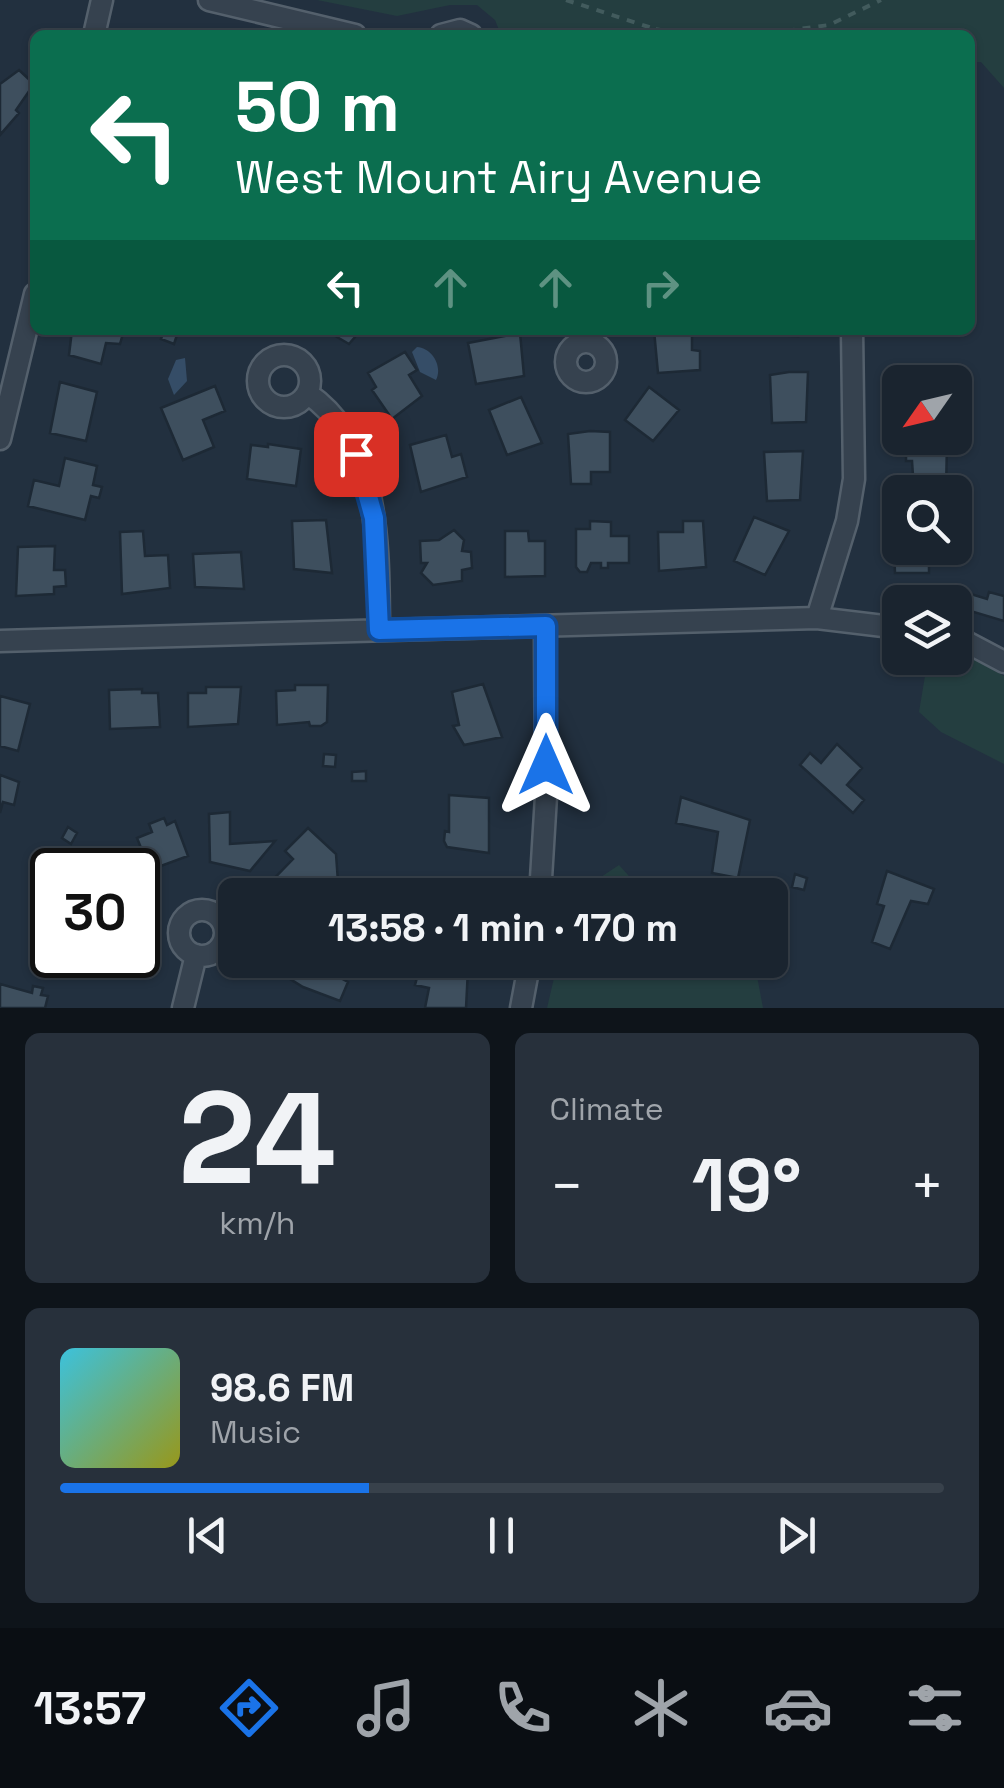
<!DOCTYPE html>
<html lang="en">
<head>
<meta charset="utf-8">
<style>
  :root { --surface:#1a242f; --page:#27303b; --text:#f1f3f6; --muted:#9fa4aa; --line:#38414b; --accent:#1a73e8 }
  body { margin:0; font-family:"Space Grotesk",sans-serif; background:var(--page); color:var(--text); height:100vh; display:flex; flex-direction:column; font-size:38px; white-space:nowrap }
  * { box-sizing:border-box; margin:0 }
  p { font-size:32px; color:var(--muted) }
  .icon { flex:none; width:55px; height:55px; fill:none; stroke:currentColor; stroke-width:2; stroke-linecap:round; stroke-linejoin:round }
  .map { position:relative; height:1008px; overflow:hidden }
  .side { display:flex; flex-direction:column; gap:25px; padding:25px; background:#0e141a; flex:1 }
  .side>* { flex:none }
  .hud { position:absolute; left:30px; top:30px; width:945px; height:305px; border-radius:15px; box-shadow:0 2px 8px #0004,0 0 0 2px var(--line); background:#0b6e4f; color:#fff; overflow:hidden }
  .needle { width:65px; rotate:236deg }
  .tools { position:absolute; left:882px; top:365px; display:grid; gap:20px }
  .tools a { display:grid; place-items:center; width:90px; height:90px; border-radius:15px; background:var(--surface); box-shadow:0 2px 8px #0004,0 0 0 2px var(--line); font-size:50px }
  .speed { position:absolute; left:30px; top:848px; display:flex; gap:20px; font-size:50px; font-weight:700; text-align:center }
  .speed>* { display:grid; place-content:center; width:130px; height:130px; border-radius:50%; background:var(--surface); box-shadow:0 2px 8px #0004,0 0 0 2px var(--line); line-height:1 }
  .speed .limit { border:5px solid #111; border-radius:15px; background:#fff; color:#111 }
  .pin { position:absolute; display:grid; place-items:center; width:85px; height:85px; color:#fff; margin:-42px; border-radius:20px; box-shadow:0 5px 15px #0006 }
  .me { position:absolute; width:110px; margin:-55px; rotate:0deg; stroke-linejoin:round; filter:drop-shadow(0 0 8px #0008) }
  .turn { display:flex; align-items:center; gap:35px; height:210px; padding:0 40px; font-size:45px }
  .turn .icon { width:130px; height:130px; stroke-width:2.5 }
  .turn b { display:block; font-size:70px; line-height:85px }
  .lanes { display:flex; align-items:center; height:95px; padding:0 40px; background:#0003; justify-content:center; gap:50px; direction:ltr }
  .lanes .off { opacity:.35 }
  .big { font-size:75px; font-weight:800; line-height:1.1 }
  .side .tile { flex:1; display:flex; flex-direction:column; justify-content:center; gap:15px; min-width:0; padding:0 35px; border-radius:15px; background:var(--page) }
  .side .dial { align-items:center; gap:0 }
  .dial b { font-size:130px; line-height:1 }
  .song { display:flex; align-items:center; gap:30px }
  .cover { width:120px; height:120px; border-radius:15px; background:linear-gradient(135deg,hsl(190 70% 55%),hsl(60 70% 35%)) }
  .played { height:10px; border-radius:5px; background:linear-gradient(90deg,var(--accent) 35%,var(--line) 35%) }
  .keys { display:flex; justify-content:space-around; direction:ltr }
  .heat { display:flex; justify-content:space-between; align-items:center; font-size:55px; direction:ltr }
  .side .tiles { flex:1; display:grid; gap:25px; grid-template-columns:1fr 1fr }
  .tile:last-child { grid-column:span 2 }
  .trip { position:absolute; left:218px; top:878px; width:570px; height:100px; border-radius:15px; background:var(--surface); box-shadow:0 2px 8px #0004,0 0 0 2px var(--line); font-weight:800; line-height:100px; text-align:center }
  .menu { display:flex; height:160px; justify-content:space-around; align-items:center; background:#0a0e13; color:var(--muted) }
  .menu .icon { width:70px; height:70px }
  .menu .current { color:var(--accent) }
  .menu b { font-size:45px; color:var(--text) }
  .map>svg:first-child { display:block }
</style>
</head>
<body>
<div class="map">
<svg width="1004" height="1008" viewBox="0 0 1004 1008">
  <rect width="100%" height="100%" fill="#22303f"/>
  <path fill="#243e40" d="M317 0H1004V88L981 62H970V35H501L495 20 477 5H450L397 16Z
    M955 648 1004 676V764L941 732 919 712 928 658H955Z
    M619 865 646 895H604L601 877Z
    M593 960H754L763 1008H547L554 978H585Z"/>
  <path fill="#354d67" d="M417 347C432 348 443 366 436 380L420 372 412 352Z
    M185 358 187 381 174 395 168 379 176 360Z
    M773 888 789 892 782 926 770 924Z"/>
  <path fill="#3e4f5e" stroke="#1d2935" stroke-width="2.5" d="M19 70 34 84 16 110 19 113 0 135V84Z
    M72 330H124L120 344 106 343 101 364 69 355Z
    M164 330 177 335 174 344 161 339Z
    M325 330H361L349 344Z
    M654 330H692V350L700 351V370L658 373Z
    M755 330H798V336L755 335Z
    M520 333 524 376 476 384 468 343Z
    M405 352 417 370 409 375 422 396 392 419 372 390 376 387 368 373Z
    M897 368 934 370 939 382H900L897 403Z
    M789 372H808L806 422 772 423 770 375Z
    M60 382 97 392 86 441 50 433Z
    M215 386 225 411 203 420 214 447 183 460 161 408Z
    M649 387 679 410 653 441 625 420Z
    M521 397 542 443 507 455 489 410Z
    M590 431 610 432V472H591V484H571L568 434Z
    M446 435 452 457 461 454 467 477 421 492 410 445Z
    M906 440 947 442 946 491 914 490 912 461H906Z
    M268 444 301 449 296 486 247 479 251 445 268 447Z
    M803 451 800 500 767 501 764 452Z
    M65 458 97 466 93 485 102 487 99 498 91 496 85 520 28 506 34 480 59 486Z
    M754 517 789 531 765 575 734 561Z
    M326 520 332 573 294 569 292 521Z
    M590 521 611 522V536H629V563H608V568H601V563H591L587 572H580L576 567V529H590Z
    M683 521H703L706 567 659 571 658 532H683Z
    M893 523H900V548H939V561H929V573H895Z
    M454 530 464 540 462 551 471 552 472 568 462 570V581L433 585 421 573 427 563H421L420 541 439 540Z
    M143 531 145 556 168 555 170 588 122 594 120 532Z
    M505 531H528L529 541H545V576L505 577Z
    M55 546 54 570H65L66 586 54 587V594L16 596 18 547Z
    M241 552 244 589 195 587 193 554Z
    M961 591 987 599 989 592 1004 596V621L957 607Z
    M483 684 502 737 464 745 453 726 459 725 452 692Z
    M295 685H328L327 722 321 726H310L309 722 277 725 276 691 295 690Z
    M206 687H241L238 724 188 727V693H206Z
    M142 689V693H158L160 727 110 729 109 690Z
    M0 696 30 704 18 751 0 746Z
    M837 744 862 768 847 785 864 800 853 813 800 765 810 753 821 763Z
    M324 754 336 755 335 767 323 766Z
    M366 771V781H352V772Z
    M0 775 19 782 14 805 3 802 0 813Z
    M449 795 489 798V853L447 847 444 841 445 831 449 832Z
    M681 797 750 820 738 878 712 873 718 832 676 823Z
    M230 812V844L275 841 250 871 210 862 209 814Z
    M164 818 167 825 175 821 188 856 150 870 137 838 152 832 149 824Z
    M68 827 77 833 71 844 62 838Z
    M308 828 336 854 338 882 328 895 287 891 268 895 263 890 293 859 285 851Z
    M45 851 55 852 53 868 43 866Z
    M887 871 934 889 928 904 911 901 890 949 872 942 884 906 877 904Z
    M795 874 807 878 804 890 792 887Z
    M435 885 487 891 486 895H434Z
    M275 960H334L339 967 335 975 348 982 340 1001 303 987 271 967Z
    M607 960H623L621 968 606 965Z
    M433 963 468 969 466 1008H425L429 988 415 985 418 974 430 977Z
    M0 984 32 993 33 986 43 988 41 995 48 996 45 1008H0Z"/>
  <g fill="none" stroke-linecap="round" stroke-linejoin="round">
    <g stroke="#54606c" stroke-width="25">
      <path id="minor" d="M209 0 355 35
        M94 35 102 0
        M441 35 460 30 471 35
        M566 362a20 20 0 1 1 40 0a20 20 0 1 1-40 0Z
        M258 381a26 26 0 1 1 52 0a26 26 0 1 1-52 0Z
        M307 393C382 444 378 549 379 630
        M0 439 35 294
        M817 618 847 521 854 479 852 330
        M955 636 1004 662
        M0 641 817 618 900 628
        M540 895 546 796 545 626
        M179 933a23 23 0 1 1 46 0a23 23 0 1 1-46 0Z
        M183 1008 196 955
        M521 1008 530 960"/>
    </g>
    <path stroke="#425b5d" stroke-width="4" stroke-dasharray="8 8" stroke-linecap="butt" d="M566 0 655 29
      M501 35H523
      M641 35 655 29 692 35
      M696 35H730
      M755 35 829 25 881 0"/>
    <use href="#minor" stroke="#36424f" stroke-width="20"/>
  </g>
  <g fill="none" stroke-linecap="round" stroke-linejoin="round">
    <g stroke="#114b97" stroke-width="25">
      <path id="route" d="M356 454 374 518 379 630 546 626V765"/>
    </g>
    <use href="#route" stroke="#1a73e8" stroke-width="18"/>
  </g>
</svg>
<div class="tools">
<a><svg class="needle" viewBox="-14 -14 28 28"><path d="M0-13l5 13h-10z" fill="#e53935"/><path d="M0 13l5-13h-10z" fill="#9fa4aa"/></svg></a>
<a><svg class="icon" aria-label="search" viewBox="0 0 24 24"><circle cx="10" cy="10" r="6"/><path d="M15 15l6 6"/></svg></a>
<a><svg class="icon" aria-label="layers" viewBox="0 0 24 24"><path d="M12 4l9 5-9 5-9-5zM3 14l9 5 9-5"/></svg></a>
</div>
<div class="speed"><div class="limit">30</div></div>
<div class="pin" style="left:356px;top:454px;background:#d93025"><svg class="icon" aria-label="arrive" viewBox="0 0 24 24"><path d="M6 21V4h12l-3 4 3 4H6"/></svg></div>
<svg class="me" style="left:546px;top:765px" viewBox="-20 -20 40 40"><path d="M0-17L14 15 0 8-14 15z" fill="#1a73e8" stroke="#fff" stroke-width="4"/></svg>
<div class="trip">13:58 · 1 min · 170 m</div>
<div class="hud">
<div class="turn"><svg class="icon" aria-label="left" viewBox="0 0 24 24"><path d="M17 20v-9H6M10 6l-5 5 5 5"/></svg><div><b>50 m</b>West Mount Airy Avenue</div></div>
<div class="lanes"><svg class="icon" aria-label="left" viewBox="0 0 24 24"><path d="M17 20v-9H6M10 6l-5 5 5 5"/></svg><svg class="icon off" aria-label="ahead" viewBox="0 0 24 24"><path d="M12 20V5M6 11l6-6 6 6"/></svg><svg class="icon off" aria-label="ahead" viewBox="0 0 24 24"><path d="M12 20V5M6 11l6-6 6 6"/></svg><svg class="icon off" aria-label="right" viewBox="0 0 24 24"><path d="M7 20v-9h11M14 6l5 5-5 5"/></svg></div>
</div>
</div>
<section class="side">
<div class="tiles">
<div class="tile dial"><b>24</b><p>km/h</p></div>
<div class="tile"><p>Climate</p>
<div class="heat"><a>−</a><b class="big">19°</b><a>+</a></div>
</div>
<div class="tile">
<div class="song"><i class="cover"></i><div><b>98.6 FM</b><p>Music</p></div></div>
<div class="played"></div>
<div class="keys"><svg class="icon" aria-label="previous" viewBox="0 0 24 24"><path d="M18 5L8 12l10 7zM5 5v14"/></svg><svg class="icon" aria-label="pause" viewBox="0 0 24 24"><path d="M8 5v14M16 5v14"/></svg><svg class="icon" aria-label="next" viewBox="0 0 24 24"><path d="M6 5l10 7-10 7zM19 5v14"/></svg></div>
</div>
</div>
</section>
<nav class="menu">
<b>13:57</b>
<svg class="icon current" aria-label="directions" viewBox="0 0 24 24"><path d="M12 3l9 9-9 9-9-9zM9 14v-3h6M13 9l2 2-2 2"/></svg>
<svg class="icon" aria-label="music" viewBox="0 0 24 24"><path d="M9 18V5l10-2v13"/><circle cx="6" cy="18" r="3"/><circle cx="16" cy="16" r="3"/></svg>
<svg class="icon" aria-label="phone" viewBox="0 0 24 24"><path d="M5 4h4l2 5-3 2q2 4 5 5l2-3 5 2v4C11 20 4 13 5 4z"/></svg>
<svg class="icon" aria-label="climate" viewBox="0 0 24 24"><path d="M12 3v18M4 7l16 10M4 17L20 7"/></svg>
<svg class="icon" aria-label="car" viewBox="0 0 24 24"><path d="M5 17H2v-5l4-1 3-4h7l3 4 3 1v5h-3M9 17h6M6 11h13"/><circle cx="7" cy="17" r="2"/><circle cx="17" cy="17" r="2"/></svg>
<svg class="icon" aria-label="filters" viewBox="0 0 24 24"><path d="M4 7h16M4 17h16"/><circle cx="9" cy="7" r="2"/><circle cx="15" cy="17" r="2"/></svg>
</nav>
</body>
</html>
